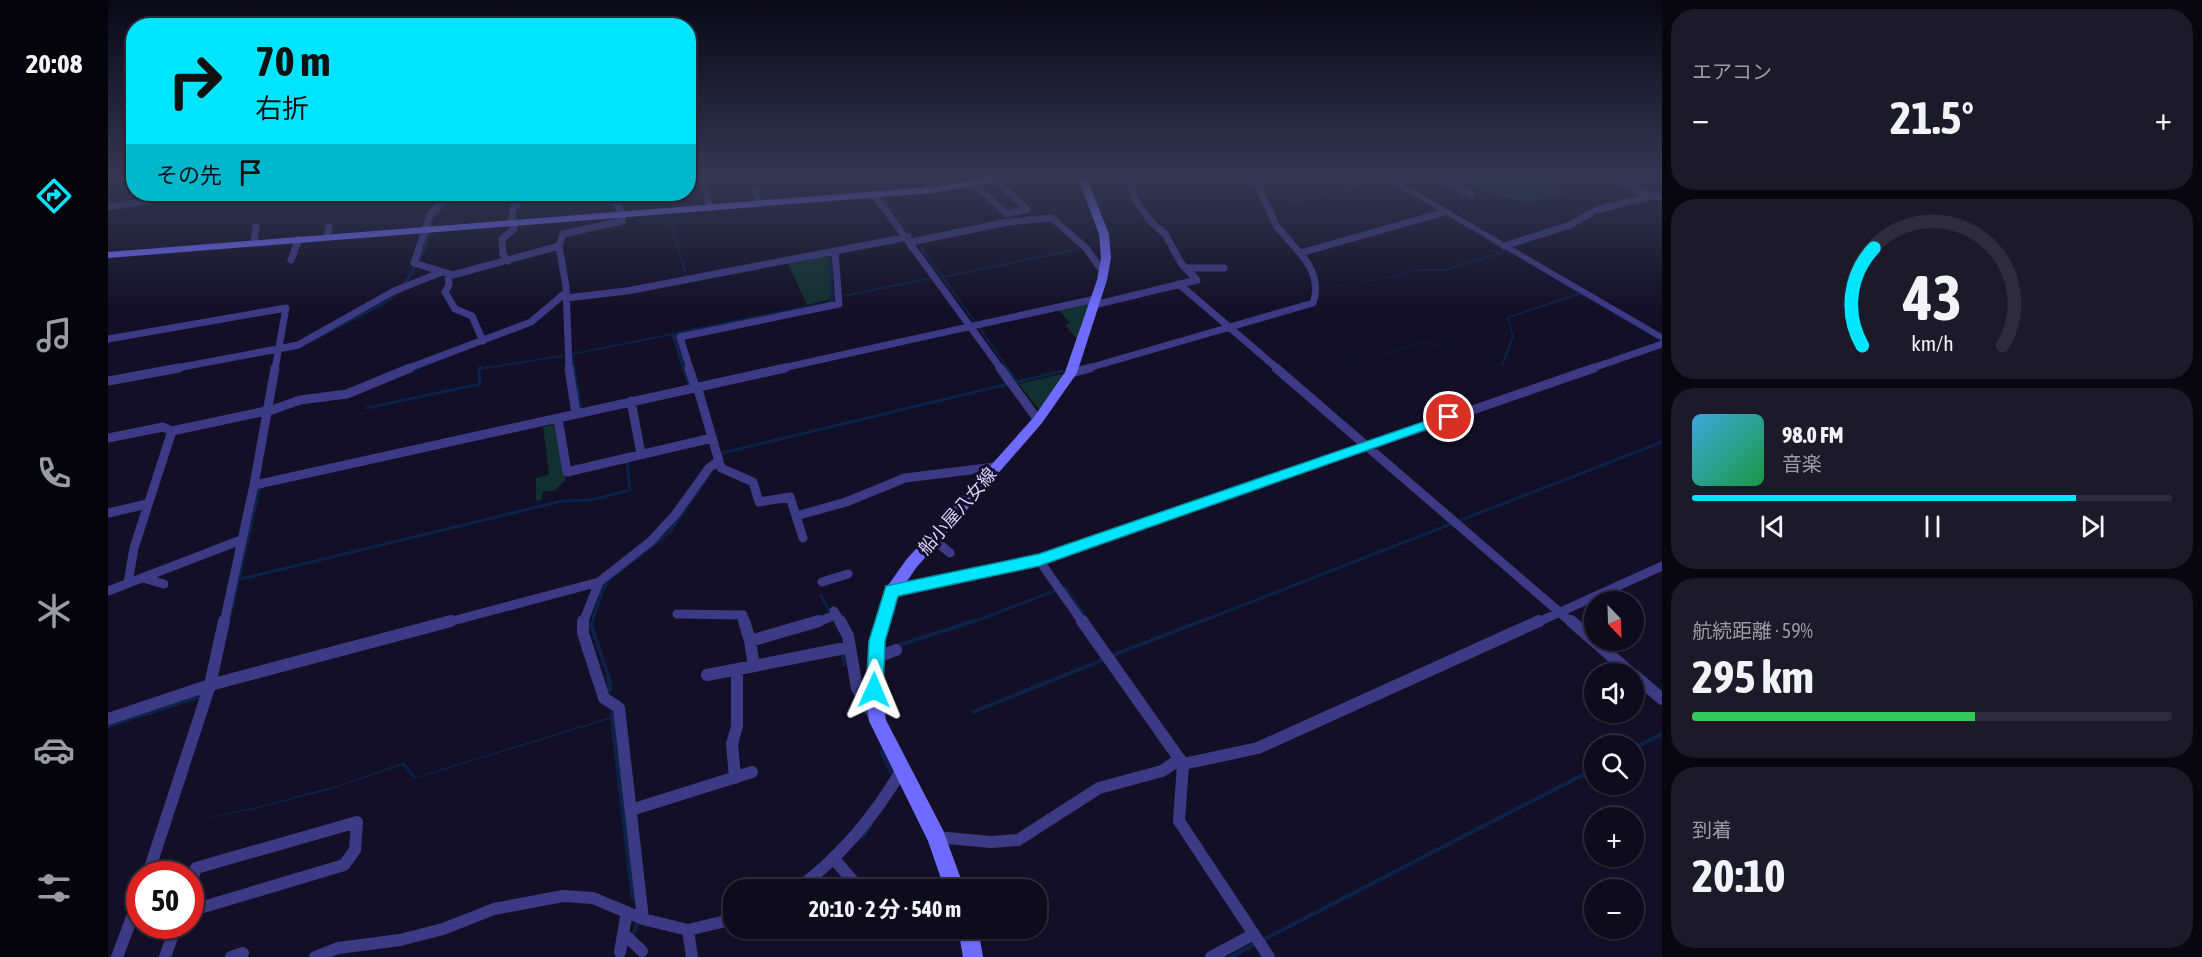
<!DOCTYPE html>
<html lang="ja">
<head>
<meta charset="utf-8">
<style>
  :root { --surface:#0e0b1c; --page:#1c1929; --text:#f1f3f6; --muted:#9b9ba3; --line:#2e2b3b; --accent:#00e5ff }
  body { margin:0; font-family:"Asap Condensed","Noto Sans JP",sans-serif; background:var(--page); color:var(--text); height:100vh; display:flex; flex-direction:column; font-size:22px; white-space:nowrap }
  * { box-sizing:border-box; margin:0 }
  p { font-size:20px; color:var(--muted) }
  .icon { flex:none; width:33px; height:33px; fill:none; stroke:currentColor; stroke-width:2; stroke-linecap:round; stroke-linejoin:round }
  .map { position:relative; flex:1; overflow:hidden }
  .side { display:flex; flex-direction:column; gap:9px; padding:9px; background:#08060f; width:540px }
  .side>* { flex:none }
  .banner { position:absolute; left:18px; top:18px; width:570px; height:183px; border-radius:24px; box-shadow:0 2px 4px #0004,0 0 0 2px var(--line); background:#00e5ff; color:#111; overflow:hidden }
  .needle { width:39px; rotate:157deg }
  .tools { position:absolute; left:1476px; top:591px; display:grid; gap:12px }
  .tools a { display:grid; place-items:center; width:60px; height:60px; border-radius:50%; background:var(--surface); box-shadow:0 2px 4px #0004,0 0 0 2px var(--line); font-size:30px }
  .speed { position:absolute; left:18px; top:861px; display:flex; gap:12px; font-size:30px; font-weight:700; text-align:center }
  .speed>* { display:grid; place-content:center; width:78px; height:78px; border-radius:50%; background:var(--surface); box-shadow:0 2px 4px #0004,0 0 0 2px var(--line); line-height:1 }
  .speed .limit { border:9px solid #d22; background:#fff; color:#111 }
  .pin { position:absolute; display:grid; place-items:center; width:51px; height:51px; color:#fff; margin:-26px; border:3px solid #fff; border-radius:50%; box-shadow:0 2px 6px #0007 }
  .me { position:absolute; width:66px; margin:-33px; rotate:1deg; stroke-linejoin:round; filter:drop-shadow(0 0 4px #0008) }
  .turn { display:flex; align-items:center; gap:21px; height:126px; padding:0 30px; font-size:27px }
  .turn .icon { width:78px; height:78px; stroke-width:2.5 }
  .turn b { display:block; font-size:42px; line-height:51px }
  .then { display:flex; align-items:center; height:57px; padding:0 30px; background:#0003; gap:12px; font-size:22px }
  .big { font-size:45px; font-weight:700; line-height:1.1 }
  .side .widget { flex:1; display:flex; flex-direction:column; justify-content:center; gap:9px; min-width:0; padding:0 21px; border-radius:24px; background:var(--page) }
  .side .dial { align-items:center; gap:0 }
  .dial svg { height:156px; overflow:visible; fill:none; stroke:var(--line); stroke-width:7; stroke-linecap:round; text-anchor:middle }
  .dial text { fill:var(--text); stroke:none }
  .song { display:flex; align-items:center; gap:18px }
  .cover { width:72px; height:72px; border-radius:9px; background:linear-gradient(135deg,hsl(200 70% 55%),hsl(140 70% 35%)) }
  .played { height:6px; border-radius:3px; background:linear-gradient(90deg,var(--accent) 80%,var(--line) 80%) }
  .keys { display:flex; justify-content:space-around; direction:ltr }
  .heat { display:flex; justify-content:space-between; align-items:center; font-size:33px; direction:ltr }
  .charge { height:9px; border-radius:4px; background:linear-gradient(90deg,#34c759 59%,var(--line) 0) }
  .trip { position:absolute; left:615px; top:879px; width:324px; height:60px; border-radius:24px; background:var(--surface); box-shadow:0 2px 4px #0004,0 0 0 2px var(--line); font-weight:700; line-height:60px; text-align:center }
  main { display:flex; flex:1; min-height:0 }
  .tab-bar { display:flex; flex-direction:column; width:108px; justify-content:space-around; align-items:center; background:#06040b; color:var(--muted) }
  .tab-bar .icon { width:42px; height:42px }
  .tab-bar .active { color:var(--accent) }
  .tab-bar b { font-size:27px; color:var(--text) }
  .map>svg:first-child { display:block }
</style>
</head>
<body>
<main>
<nav class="tab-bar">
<b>20:08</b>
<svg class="icon active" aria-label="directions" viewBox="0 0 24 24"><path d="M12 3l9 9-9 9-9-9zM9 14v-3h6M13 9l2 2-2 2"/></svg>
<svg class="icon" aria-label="music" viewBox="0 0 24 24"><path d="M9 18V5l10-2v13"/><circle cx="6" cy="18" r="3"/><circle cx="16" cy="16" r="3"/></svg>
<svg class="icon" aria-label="phone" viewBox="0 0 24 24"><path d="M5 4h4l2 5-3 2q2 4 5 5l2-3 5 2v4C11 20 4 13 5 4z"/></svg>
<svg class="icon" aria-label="climate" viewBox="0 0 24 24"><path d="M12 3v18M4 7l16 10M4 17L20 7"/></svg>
<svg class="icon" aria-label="car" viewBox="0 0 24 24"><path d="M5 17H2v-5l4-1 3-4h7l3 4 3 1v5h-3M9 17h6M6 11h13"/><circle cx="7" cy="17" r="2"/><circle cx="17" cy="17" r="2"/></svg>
<svg class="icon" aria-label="filters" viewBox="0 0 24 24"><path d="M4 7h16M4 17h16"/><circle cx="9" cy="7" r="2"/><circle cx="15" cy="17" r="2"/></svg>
</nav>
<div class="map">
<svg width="1554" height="957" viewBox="0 0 1554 957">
  <rect width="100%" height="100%" fill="#130f26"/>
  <path fill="#12302f" d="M1373 176H1429L1460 193 1434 197 1435 199C1411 206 1376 193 1356 180Z
    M721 254 723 299 699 305 679 262Z
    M982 302 969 339 957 325 962 323 950 310Z
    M949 375H955L932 411 911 384Z
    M448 424 457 480 446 491H435L433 501 428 500V478L440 475 441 472 435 427Z"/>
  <path fill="#0c2248" d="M339 194H345V200L327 217 318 250 295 291 274 306 191 349 0 385 191 347 284 297 291 291 311 256 323 218 339 201Z
    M1337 215 1401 251 1337 271H1303L1288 277 1212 289 1287 276 1302 270 1335 269 1397 251Z
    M721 254H724L726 302 569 335 582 384 579 385 563 333 722 301Z
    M1472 292 1474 294 1401 318 1406 337 1395 366 1318 342 1191 380 1318 341 1393 365 1404 336 1399 317Z
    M608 468 563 533 503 580 496 591 485 624 504 682V691L500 693 498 674 481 626 494 586 558 533Z
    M506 711 527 899 523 901 502 719 306 779 294 765 221 790 142 810 64 825 144 808 232 785 296 762 308 777 502 717V712Z"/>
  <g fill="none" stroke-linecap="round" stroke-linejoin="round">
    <path stroke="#0c2248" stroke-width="2" d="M704 179 723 176
      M0 182 25 176
      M774 195 806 238
      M1162 208 1275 179
      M562 221 579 277H575
      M809 242 867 322
      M1075 271 1082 277
      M835 277 970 249
      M1450 280 1554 341
      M502 290 519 288
      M736 296 824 278
      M871 327 900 369
      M307 369 340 357
      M371 369 454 356
      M466 369 464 354 566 334"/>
    <path stroke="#0c2248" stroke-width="3" d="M466 368 473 409
      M899 368 909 382 954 371
      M304 370 311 368
      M259 408 372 384 371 368H374
      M614 453 900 384
      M1353 520 1554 442
      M133 579 454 501 483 500 522 490 519 461
      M713 595 722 613
      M121 621 152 487
      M862 623 957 587 979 619
      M1089 623 1343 524"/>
    <path stroke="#0c2248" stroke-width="4" d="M788 646 866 621
      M735 651 736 664
      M1003 656 1093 621
      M865 712 997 659
      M0 726 93 696
      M1526 748 1554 734
      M773 751 783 772
      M754 837 763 825
      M526 932 529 925
      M1153 941 1486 769
      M1123 957 1147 944"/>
    <path stroke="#3d3a85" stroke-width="7" d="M595 176 602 208
      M812 176 823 190
      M1145 176 1169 227 1192 253
      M1328 176 1363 195
      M1503 176 1542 196
      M888 180 919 209
      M865 183 899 214 919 209
      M647 190 651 204
      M334 194 335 201 322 215 306 263 345 275 451 246
      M766 194 893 369
      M0 207 85 194
      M403 222 405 209 411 200 405 194
      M219 237 221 227
      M803 242 900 222 944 218 978 248 995 272
      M146 243 148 227
      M1396 246 1462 225 1488 210 1542 196 1554 197
      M183 260 191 239
      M400 261 395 254 394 239 405 230 407 222
      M1078 268H1116
      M340 274 341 285 337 292 347 309 364 316 375 341
      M1071 284 1170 369
      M458 298 519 291 800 237
      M986 305 1089 280 1073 263 1057 234 1043 222 1027 200 1020 176
      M0 339 178 308 167 369
      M63 369 190 345 286 291 334 272
      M298 369 423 322 456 294
      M461 369 458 286 451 246 455 234 514 221V214L504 194
      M582 369 572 337 731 304 727 251
      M670 369 987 299
      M977 369 1205 303C1212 284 1205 268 1192 253L1337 212
      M1482 369 1554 344"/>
    <path stroke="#3d3a85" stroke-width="9" d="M461 368 468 414
      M581 368 587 387
      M892 368 930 420
      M1168 368 1464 623
      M963 373 982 368
      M0 381 71 368
      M589 386 613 468 645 482 651 502 682 497 688 516 738 502 797 478 887 467
      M523 401 533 454
      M161 411 192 400 239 394 302 368
      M450 418 459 472 604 438
      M0 438 55 427 64 431 158 411
      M146 485 677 368
      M0 513 39 504
      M688 516 695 538
      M824 538 842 553
      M931 560 975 623
      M35 578 56 584
      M714 582 740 574
      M20 583 26 548 64 431
      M0 591 133 540
      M784 591 931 560 1486 368
      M726 611 733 623
      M569 614 635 615 636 623
      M116 623 146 485 167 368
      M337 623 491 582
      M475 623 491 582 543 541 567 515 601 468 609 462
      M707 623 728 615
      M1428 623 1554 566"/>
    <path stroke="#3d3a85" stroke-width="12" d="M475 621V633L496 698 511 708 535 919
      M636 621 642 641 711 621
      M732 621 740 636 749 688 768 719
      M974 621 1075 764 1071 821 1161 957
      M1463 621 1524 674
      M767 658 788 650
      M646 666 742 647
      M599 675 646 666 642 641
      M1526 675 1554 699
      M0 719 102 685 343 621
      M1075 764 1150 748 1431 621
      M627 778 624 744 629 726V669
      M523 810 644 772
      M828 837 883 842 910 840 991 788 1054 771 1072 759
      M725 858 753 890
      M40 874 102 685 116 621
      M82 885 88 868 249 822 247 850 236 865 82 911
      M688 890C731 858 766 817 793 771
      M580 930 584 957
      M515 933 534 951
      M512 952 519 912
      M9 957 32 896
      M57 957 68 926
      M123 957 135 953
      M207 957 230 948 292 940 335 929 386 909 455 896 485 898 535 919 580 930 626 919
      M1103 957 1146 934"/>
    <path fill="#3d3a85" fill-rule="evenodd" d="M1272 176H1282L1554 334V341Z"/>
    <path fill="#6f6bff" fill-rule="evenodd" d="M891 176H912L908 179 823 193 0 258V252L823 187Z
      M969 176H978L1001 234 1003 258 999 280 969 373 934 423 808 568 791 593 777 641 774 690 778 720 835 830 857 890H837L820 841 761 721 758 690 761 641 776 591 798 560 926 417 957 372 989 280 993 258 991 234Z
      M1043 176H1124L1120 179H1047Z
      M850 928H870L875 957H855Z"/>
  </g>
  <linearGradient id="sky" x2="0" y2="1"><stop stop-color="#0a0815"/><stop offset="0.57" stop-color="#333752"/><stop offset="1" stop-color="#333752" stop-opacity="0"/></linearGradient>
  <rect width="1554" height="310" fill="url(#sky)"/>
  <path fill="#00e5ff" stroke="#0095a6" stroke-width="1.5" d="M1341 413 1347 417 1345 420 931 566 790 596 777 641 775 690 772 696 766 698 760 696 758 690 761 641 778 586 931 554Z"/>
  <g text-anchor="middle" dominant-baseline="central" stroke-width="6" stroke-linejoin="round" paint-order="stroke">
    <g font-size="18" fill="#d9d4ff" stroke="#130f26">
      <text transform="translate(849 511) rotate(-49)">船小屋八女線</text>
    </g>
  </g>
</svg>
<div class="tools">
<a><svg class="needle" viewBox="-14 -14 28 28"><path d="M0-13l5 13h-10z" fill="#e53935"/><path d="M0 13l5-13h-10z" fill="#9b9ba3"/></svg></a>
<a><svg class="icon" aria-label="sound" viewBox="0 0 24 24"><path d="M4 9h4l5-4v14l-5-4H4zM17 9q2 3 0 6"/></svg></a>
<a><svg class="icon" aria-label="search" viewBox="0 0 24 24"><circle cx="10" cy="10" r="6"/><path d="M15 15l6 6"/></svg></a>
<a>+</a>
<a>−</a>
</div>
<div class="speed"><div class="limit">50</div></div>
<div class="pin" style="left:1341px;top:417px;background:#d93025"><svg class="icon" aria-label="arrive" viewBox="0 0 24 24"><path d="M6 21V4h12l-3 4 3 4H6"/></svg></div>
<svg class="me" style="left:766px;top:690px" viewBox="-20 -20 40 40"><path d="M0-17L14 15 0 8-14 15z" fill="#00e5ff" stroke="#fff" stroke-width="4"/></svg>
<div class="trip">20:10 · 2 分 · 540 m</div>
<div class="banner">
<div class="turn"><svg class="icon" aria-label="right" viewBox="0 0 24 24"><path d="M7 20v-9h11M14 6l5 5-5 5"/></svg><div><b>70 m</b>右折</div></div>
<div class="then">その先<svg class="icon" aria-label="arrive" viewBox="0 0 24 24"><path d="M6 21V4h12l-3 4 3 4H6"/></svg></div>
</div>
</div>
<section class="side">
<div class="widget"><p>エアコン</p>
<div class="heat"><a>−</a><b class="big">21.5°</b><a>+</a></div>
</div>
<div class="widget dial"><svg viewBox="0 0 100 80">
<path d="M14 69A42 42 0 1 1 86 69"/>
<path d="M14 69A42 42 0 0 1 20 19" stroke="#00e5ff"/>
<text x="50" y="56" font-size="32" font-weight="700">43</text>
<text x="50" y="72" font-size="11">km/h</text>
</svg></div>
<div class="widget">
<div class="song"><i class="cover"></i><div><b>98.0 FM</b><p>音楽</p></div></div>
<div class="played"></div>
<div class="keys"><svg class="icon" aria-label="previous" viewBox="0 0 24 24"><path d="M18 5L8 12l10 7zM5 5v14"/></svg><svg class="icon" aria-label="pause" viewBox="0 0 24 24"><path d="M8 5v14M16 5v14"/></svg><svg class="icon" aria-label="next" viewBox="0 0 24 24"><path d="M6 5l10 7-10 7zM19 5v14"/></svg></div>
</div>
<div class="widget"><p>航続距離 · 59%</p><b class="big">295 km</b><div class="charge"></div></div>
<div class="widget"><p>到着</p><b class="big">20:10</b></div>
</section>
</main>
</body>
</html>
